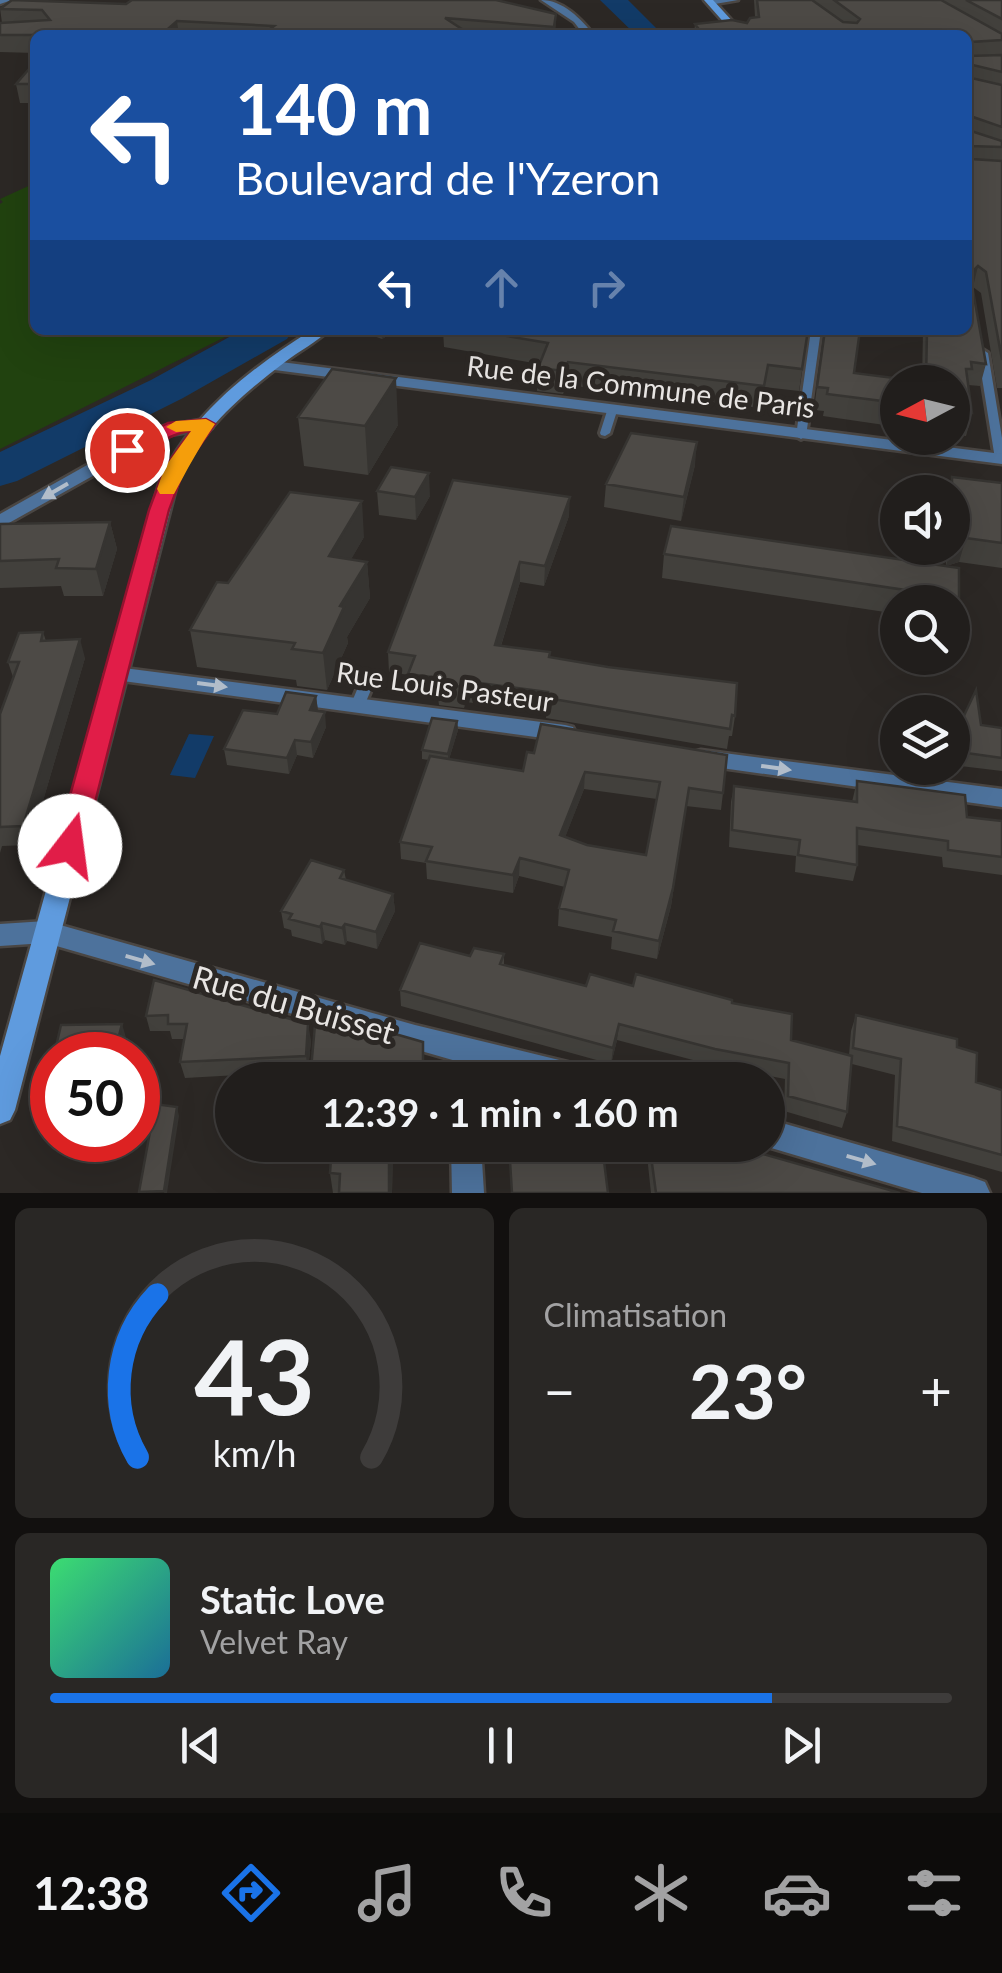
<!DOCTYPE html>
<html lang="fr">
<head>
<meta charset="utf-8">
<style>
  :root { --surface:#211e1c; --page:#292725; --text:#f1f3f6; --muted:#a2a2a3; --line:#3e3c3b; --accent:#1a73e8 }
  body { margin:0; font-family:Lato,sans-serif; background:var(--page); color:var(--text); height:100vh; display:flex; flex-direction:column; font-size:38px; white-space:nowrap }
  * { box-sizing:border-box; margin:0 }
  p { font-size:32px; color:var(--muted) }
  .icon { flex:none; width:55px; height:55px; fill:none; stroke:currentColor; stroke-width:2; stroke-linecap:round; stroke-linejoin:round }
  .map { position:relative; height:1193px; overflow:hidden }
  .sheet { display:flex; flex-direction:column; gap:15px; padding:15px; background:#12100f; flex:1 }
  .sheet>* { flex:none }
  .guide { position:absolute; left:30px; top:30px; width:942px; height:305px; border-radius:15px; box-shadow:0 10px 40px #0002,0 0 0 2px var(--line); background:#1a4fa0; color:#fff; overflow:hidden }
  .needle { width:65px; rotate:263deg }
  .buttons { position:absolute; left:880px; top:365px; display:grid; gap:20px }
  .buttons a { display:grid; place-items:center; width:90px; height:90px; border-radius:50%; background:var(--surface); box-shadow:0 10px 40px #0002,0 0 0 2px var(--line); font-size:50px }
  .speed { position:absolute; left:30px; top:1032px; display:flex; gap:20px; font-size:50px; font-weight:700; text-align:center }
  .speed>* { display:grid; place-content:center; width:130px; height:130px; border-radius:50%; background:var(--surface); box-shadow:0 10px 40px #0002,0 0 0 2px var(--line); line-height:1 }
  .speed .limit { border:15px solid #d22; background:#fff; color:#111 }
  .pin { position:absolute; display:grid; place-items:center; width:85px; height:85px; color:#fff; margin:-42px; border:5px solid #fff; border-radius:50%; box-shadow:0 2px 10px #0007 }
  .me { position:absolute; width:110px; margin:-55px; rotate:15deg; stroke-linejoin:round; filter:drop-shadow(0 0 8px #0008) }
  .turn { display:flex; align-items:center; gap:35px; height:210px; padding:0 40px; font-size:45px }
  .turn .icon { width:130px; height:130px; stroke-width:2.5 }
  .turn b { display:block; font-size:70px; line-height:85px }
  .lanes { display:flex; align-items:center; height:95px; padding:0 40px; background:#0003; justify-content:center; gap:50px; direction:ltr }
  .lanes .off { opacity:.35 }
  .big { font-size:75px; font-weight:700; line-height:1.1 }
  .sheet .tile { flex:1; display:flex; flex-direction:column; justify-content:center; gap:15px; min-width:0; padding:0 35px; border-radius:15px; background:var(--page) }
  .sheet .dial { align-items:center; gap:0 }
  .dial svg { height:260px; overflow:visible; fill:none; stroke:var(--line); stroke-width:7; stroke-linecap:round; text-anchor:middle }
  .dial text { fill:var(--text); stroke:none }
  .song { display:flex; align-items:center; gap:30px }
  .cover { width:120px; height:120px; border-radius:15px; background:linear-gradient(135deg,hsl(140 70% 55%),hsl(200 70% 35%)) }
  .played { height:10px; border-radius:5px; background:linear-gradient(90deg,var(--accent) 80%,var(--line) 80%) }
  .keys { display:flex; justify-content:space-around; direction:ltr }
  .heat { display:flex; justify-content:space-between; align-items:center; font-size:55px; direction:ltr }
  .sheet .tiles { flex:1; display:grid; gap:15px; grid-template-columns:1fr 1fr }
  .tile:last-child { grid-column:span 2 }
  .trip { position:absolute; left:215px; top:1062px; width:570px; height:100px; border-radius:50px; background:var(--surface); box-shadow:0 10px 40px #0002,0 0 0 2px var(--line); font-weight:700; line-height:100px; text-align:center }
  .tabs { display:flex; height:160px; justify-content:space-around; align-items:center; background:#0d0c0b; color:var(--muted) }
  .tabs .icon { width:70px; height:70px }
  .tabs .on { color:var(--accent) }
  .tabs b { font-size:45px; color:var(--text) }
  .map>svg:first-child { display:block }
</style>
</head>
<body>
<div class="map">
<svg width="1002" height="1193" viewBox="0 0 1002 1193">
  <rect width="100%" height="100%" fill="#2c2825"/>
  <path fill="#21420f" d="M35 183V330H239L0 449V204L3 202 0 199Z"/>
  <path fill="#123b68" d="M600 0H628L663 35H636Z
    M189 734 214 736 195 778 170 775Z"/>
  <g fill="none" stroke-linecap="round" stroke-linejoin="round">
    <path fill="#123b68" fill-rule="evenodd" d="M242 330H293L287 339 183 398 17 481 0 486V452L151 380Z"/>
    <g stroke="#4a4643" stroke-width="6">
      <path id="service" d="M811 330H821L806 436 801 439 796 436Z
        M983 350 988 353 1002 438V462H1000L995 459 978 353Z
        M612 408 617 411 610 433 605 436 601 435 600 433 607 411Z
        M369 673 374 675 376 678 365 704 363 707H353L351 704 362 678 364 675Z"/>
    </g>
    <g stroke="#4a4643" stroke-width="5">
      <path id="minor" d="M0 0H12L0 4Z
        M541 0C563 0 581 19 594 35H584L574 22Z
        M706 0H738L709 5Z
        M273 361 1002 454V464L267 369V363Z
        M206 419 214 424 212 428 164 436 0 528V514L153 428Z
        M116 667 565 725 573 727 576 733 573 739 565 741 108 679 105 674Z
        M701 750 1002 789V807L693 764 689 758 693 752Z
        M46 921 415 1025 588 1067 598 1071 603 1080H534L483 1067 481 1080H451L456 1061 46 943 0 946V924Z
        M768 1119 974 1178 985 1182 990 1193H922L768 1147 762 1145H768Z
        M451 1145H481L484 1193H452Z"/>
    </g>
    <g stroke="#4a4643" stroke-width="5">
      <path id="secondary" d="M704 0H713L745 35H735Z
        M312 330H329C317 342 299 351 285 362 241 395 198 432 177 484L15 1110 10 1120 0 1124V1056L159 484C188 416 251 368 312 330Z"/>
    </g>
    <use href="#service" fill="#4d729c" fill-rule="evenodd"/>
    <use href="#minor" fill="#4d729c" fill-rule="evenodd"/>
    <use href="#secondary" fill="#5f9bde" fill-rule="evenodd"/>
  </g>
  <path fill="#42403c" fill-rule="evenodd" d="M754 0H1002V388H997L981 293 973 287 986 364 980 386 968 385 972 413 966 436 952 434V382H898V427L823 416 824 411 814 410 824 330H860L854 373 922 381 923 331 917 330H968V35H694L695 24 747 23 755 17Z
    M126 4 556 14 555 35H35V53L0 52V23H2L0 8Z
    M35 62V103H20L16 84Z
    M357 330H397L382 339Z
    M443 330H808L799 391 764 387 760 408 567 385 563 394 537 391 538 368 539 364 444 347Z
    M298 417 398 425 368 475 304 466Z
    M695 465 681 521 604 507 606 484Z
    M952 477 1002 483V568L959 562 946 566V548H952V492H947Z
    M377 491 430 496 416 520 379 515Z
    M569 516 544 586 520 582 501 646 550 652V657L735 716 732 736H729L727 749 546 718V712L466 702 464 708 439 705 438 698 410 694 409 675 389 672 388 652Z
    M110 522 117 549 103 596H64L61 586 0 588V524Z
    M364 537 351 559 367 562 370 598 347 637 348 643 327 690 297 686 296 680 197 667 190 630 228 583Z
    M664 554 959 598 952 621V602H898V614L662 578Z
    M43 632 46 641 85 658 30 845 2 846 0 853V714L13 677 8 662Z
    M316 696 318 711 326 727 313 758 297 755 289 774 227 765 224 749 277 714Z
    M457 721 458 730 449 759 523 771 527 752 723 793 721 810 686 806 671 906 657 959 611 949 612 937 558 926 559 908 565 887 519 876 513 893 427 879 426 863 401 859 400 842 429 760 422 759V750ZM584 789 657 799 646 855 587 845 565 837Z
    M952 721 1002 728V771L952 765Z
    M857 781 967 817 1002 821V875L943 867 942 857 857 845V865L853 881 795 872 796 856 729 847 731 802 734 786 852 802Z
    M344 870 346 880 393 894 395 911 377 949 347 941 345 945 325 940 322 944 292 936 291 930 284 928 281 911Z
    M504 954V965L586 986H633L732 1003 791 1040 849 1055 851 1031 856 1015 957 1047 976 1082 1002 1090V1172L892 1141 895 1075 852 1064 847 1112 842 1128 784 1111 785 1079 712 1065 617 1040 611 1064 401 1006 400 990 470 956Z
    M154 980 311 1040 308 1071 185 1078 180 1062 184 1039H172L170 1031H150L146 1016Z
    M284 1145H393L392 1193H333L330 1173 331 1160 287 1162Z
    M711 1145H731L900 1193H651L648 1165 650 1149 711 1146Z"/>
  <path fill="#363431" d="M177 21 179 35H161Z
    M978 266 973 287 970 274Z
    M381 330H397L382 339Z
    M568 362 567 385 563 394 564 371Z
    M396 378 398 425 368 475 365 426Z
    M697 442 695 465 681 521 684 497Z
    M429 473 430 496 416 520 415 497Z
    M570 497 569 516 544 586 545 566Z
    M362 501 364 537 333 591 329 556Z
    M110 522 117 549 103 596 96 569Z
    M966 538 959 562 946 566 951 548H952V542Z
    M367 562 370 598 347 637 348 643 327 690 323 653 340 606Z
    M520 562V582L495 665V645Z
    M80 639 85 658 30 845 23 826Z
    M465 681 466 702 464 708 463 687Z
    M316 696 318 711 310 710Z
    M325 712 326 727 313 758 311 742Z
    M457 721 458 730 448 763V754Z
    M295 740 297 755 289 774 287 758Z
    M585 772 584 789 559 853 560 835Z
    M689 788 671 906 657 959 659 941Z
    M520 858 519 876 513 893V875Z
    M393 894 395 911 377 949 376 932Z
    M322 923 325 940 322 944 320 927Z
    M345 924 347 941 345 945 342 928Z
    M122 1024 127 1041 124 1055H114Z
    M308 1024 311 1040 308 1071 306 1056Z
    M619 1024 617 1040 611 1064 613 1048Z
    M177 1107 179 1116 167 1193H164Z
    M389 1145H393L392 1193H389Z"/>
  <path fill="#4d4a46" stroke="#363431" stroke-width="2.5" fill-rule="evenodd" d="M12 0 126 4 132 0H496L556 14 554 27 445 18 471 35H262L274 26 177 21 161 35H0V23L50 20 42 10 0 9Z
    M757 0H812L843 22 857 23 860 19 834 0H941L1002 34V40L971 42 969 56 1002 55V72L973 65 968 68 971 78 1002 85V127L973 117 968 121 971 131 1002 141V147L970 146 972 159 1002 161V360L986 272 978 266 970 274 986 364 971 362 972 369H966L972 413 952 410V382H898V403L827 394 828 388 817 387 825 330H860L854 373 926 382 927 330H968V35H703L695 24 732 20 747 23 750 18 759 17Z
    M966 0H1002V19Z
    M35 62V84H16Z
    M472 330H808L802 369 768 365 764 386 568 362 564 371 538 368 548 343Z
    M332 369 396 378 365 426 298 417Z
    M631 433 697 442 684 497 606 484Z
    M391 467 429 473 415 497 377 491Z
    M952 477 1002 483V543L966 538 952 542Z
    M453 480 570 497 545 566 520 562 495 645 550 652 549 657 608 667 737 683 735 716 732 715 730 729 547 698 548 692 465 681 463 687 438 684 440 678 408 674 415 656 388 652Z
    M290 492 362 501 329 556 367 562 340 606 344 607 323 653 292 649 295 643 190 630 217 582 228 583Z
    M110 522 96 569 56 568 59 559 0 561V524Z
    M671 526 959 568V598L664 554Z
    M43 632 41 641 80 639 23 826 0 827V714L19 662H8L19 633Z
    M976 690 981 725 1002 728V758L952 751V721L961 722Z
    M286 692 316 696 310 710 325 712 311 742 295 740 287 758 224 749 243 710 277 714Z
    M432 718 457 721 448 754 422 750Z
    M541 724 727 755 723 793 689 788 673 888 659 941 613 931 616 920 559 908 569 870 520 858 513 875 426 861 432 847 400 842 430 756 523 771 527 752 534 753ZM585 772 660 782 646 855 587 845 560 835Z
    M857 781 965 795 967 817 1002 821V857L948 850V841L857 828V865L798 855 800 840 732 830 734 786 857 802Z
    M311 860 344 870 340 878 393 894 376 932 345 924 342 928 322 923 320 927 289 919 292 914 281 911Z
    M420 943 470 956 474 948 504 954 500 964 586 986 590 974 633 986 636 974 732 1000V1003L792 1014 791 1040 852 1056 847 1112 788 1096 789 1063 715 1049 619 1024 613 1048 400 990Z
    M154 980 308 1024 306 1056 180 1062 187 1024H168V1015L146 1016Z
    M856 1015 957 1039V1047L977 1053 976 1082 1002 1090V1155L897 1126 901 1059 853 1048Z
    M350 1021 423 1042V1080H310L315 1025 347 1027Z
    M122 1024 114 1055H54L61 1025Z
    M52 1060V1079H48Z
    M155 1104 177 1107 164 1191 139 1192Z
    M332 1145H389V1193H339L340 1174 330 1173Z
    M509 1145H602L608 1193H512Z
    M713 1145H731L900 1193H656L650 1149Z"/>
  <defs><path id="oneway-solid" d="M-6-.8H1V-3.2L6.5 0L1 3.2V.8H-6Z" transform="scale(2.5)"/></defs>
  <g fill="#b2bdca">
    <use href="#oneway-solid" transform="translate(55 491) rotate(150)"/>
    <use href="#oneway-solid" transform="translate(212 685) rotate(8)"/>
    <use href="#oneway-solid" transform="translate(776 768) rotate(8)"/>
    <use href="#oneway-solid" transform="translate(140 960) rotate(16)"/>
    <use href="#oneway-solid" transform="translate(861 1160) rotate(16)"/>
  </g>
  <path fill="#e11d48" stroke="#92132f" stroke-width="2.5" d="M206 419 215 424 185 467 169 510 84 846 80 853 70 857 60 853 56 846 149 510 165 467 191 431C166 433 144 458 120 454L117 450 168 423Z"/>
  <path fill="#f59e0b" d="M206 419 215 424C199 447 187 470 174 494H160L157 489 165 467 191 431 176 432 166 427 176 421Z"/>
  <g text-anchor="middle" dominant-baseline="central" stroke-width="10" stroke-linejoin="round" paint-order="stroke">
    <g font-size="28" fill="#e8e5e3" stroke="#2c2825">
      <text transform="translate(641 386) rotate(7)">Rue de la Commune de Paris</text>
      <text transform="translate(445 686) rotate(8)">Rue Louis Pasteur</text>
    </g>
    <g font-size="32" fill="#e8e5e3" stroke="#2c2825">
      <text transform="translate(294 1004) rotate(16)">Rue du Buisset</text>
    </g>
  </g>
</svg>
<div class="buttons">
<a><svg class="needle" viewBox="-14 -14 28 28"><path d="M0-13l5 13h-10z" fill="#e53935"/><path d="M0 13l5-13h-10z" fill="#a2a2a3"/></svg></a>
<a><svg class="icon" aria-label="sound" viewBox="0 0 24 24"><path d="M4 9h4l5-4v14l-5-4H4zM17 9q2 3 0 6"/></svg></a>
<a><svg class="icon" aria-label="search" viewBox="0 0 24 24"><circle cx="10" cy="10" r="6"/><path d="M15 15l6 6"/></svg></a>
<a><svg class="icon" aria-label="layers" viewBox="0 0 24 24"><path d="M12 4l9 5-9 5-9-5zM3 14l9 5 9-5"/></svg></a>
</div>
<div class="speed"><div class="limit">50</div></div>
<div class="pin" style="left:127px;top:450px;background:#d93025"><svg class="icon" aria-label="arrive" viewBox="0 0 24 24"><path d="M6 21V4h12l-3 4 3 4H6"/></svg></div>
<svg class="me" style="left:70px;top:846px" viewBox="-20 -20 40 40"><circle r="19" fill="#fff"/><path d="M0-13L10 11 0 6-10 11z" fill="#e11d48"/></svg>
<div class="trip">12:39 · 1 min · 160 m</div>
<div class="guide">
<div class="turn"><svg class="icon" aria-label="left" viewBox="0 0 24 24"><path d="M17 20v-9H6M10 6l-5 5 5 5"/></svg><div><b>140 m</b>Boulevard de l'Yzeron</div></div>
<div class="lanes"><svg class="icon" aria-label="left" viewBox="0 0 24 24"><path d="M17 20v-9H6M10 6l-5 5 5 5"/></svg><svg class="icon off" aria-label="ahead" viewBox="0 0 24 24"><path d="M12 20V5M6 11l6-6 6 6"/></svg><svg class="icon off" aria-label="right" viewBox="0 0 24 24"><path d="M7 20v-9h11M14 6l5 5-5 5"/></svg></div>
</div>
</div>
<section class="sheet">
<div class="tiles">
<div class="tile dial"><svg viewBox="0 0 100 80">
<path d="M14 69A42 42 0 1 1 86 69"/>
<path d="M14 69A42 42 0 0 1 20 19" stroke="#1a73e8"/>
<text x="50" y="56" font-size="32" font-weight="700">43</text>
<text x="50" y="72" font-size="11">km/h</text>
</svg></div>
<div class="tile"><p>Climatisation</p>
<div class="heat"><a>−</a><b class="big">23°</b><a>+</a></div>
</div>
<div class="tile">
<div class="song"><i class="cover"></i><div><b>Static Love</b><p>Velvet Ray</p></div></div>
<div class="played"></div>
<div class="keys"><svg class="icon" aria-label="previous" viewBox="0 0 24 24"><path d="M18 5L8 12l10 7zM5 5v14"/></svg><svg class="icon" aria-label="pause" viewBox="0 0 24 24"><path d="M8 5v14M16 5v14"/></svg><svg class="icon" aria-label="next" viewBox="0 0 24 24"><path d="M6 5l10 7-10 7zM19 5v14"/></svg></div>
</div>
</div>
</section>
<nav class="tabs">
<b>12:38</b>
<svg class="icon on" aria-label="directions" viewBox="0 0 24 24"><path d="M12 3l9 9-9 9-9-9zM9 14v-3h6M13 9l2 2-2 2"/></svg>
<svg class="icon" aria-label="music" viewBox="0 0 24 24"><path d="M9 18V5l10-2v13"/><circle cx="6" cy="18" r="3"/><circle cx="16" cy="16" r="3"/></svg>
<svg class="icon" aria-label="phone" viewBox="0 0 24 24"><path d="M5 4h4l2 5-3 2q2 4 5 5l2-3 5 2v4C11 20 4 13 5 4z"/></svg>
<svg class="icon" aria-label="climate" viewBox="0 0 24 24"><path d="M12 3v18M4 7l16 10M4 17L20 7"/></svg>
<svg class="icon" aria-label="car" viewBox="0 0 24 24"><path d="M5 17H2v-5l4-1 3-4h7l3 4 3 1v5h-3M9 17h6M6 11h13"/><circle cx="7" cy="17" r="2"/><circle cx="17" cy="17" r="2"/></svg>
<svg class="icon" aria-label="filters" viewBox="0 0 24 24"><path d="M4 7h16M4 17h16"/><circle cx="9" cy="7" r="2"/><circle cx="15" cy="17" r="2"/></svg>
</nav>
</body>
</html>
